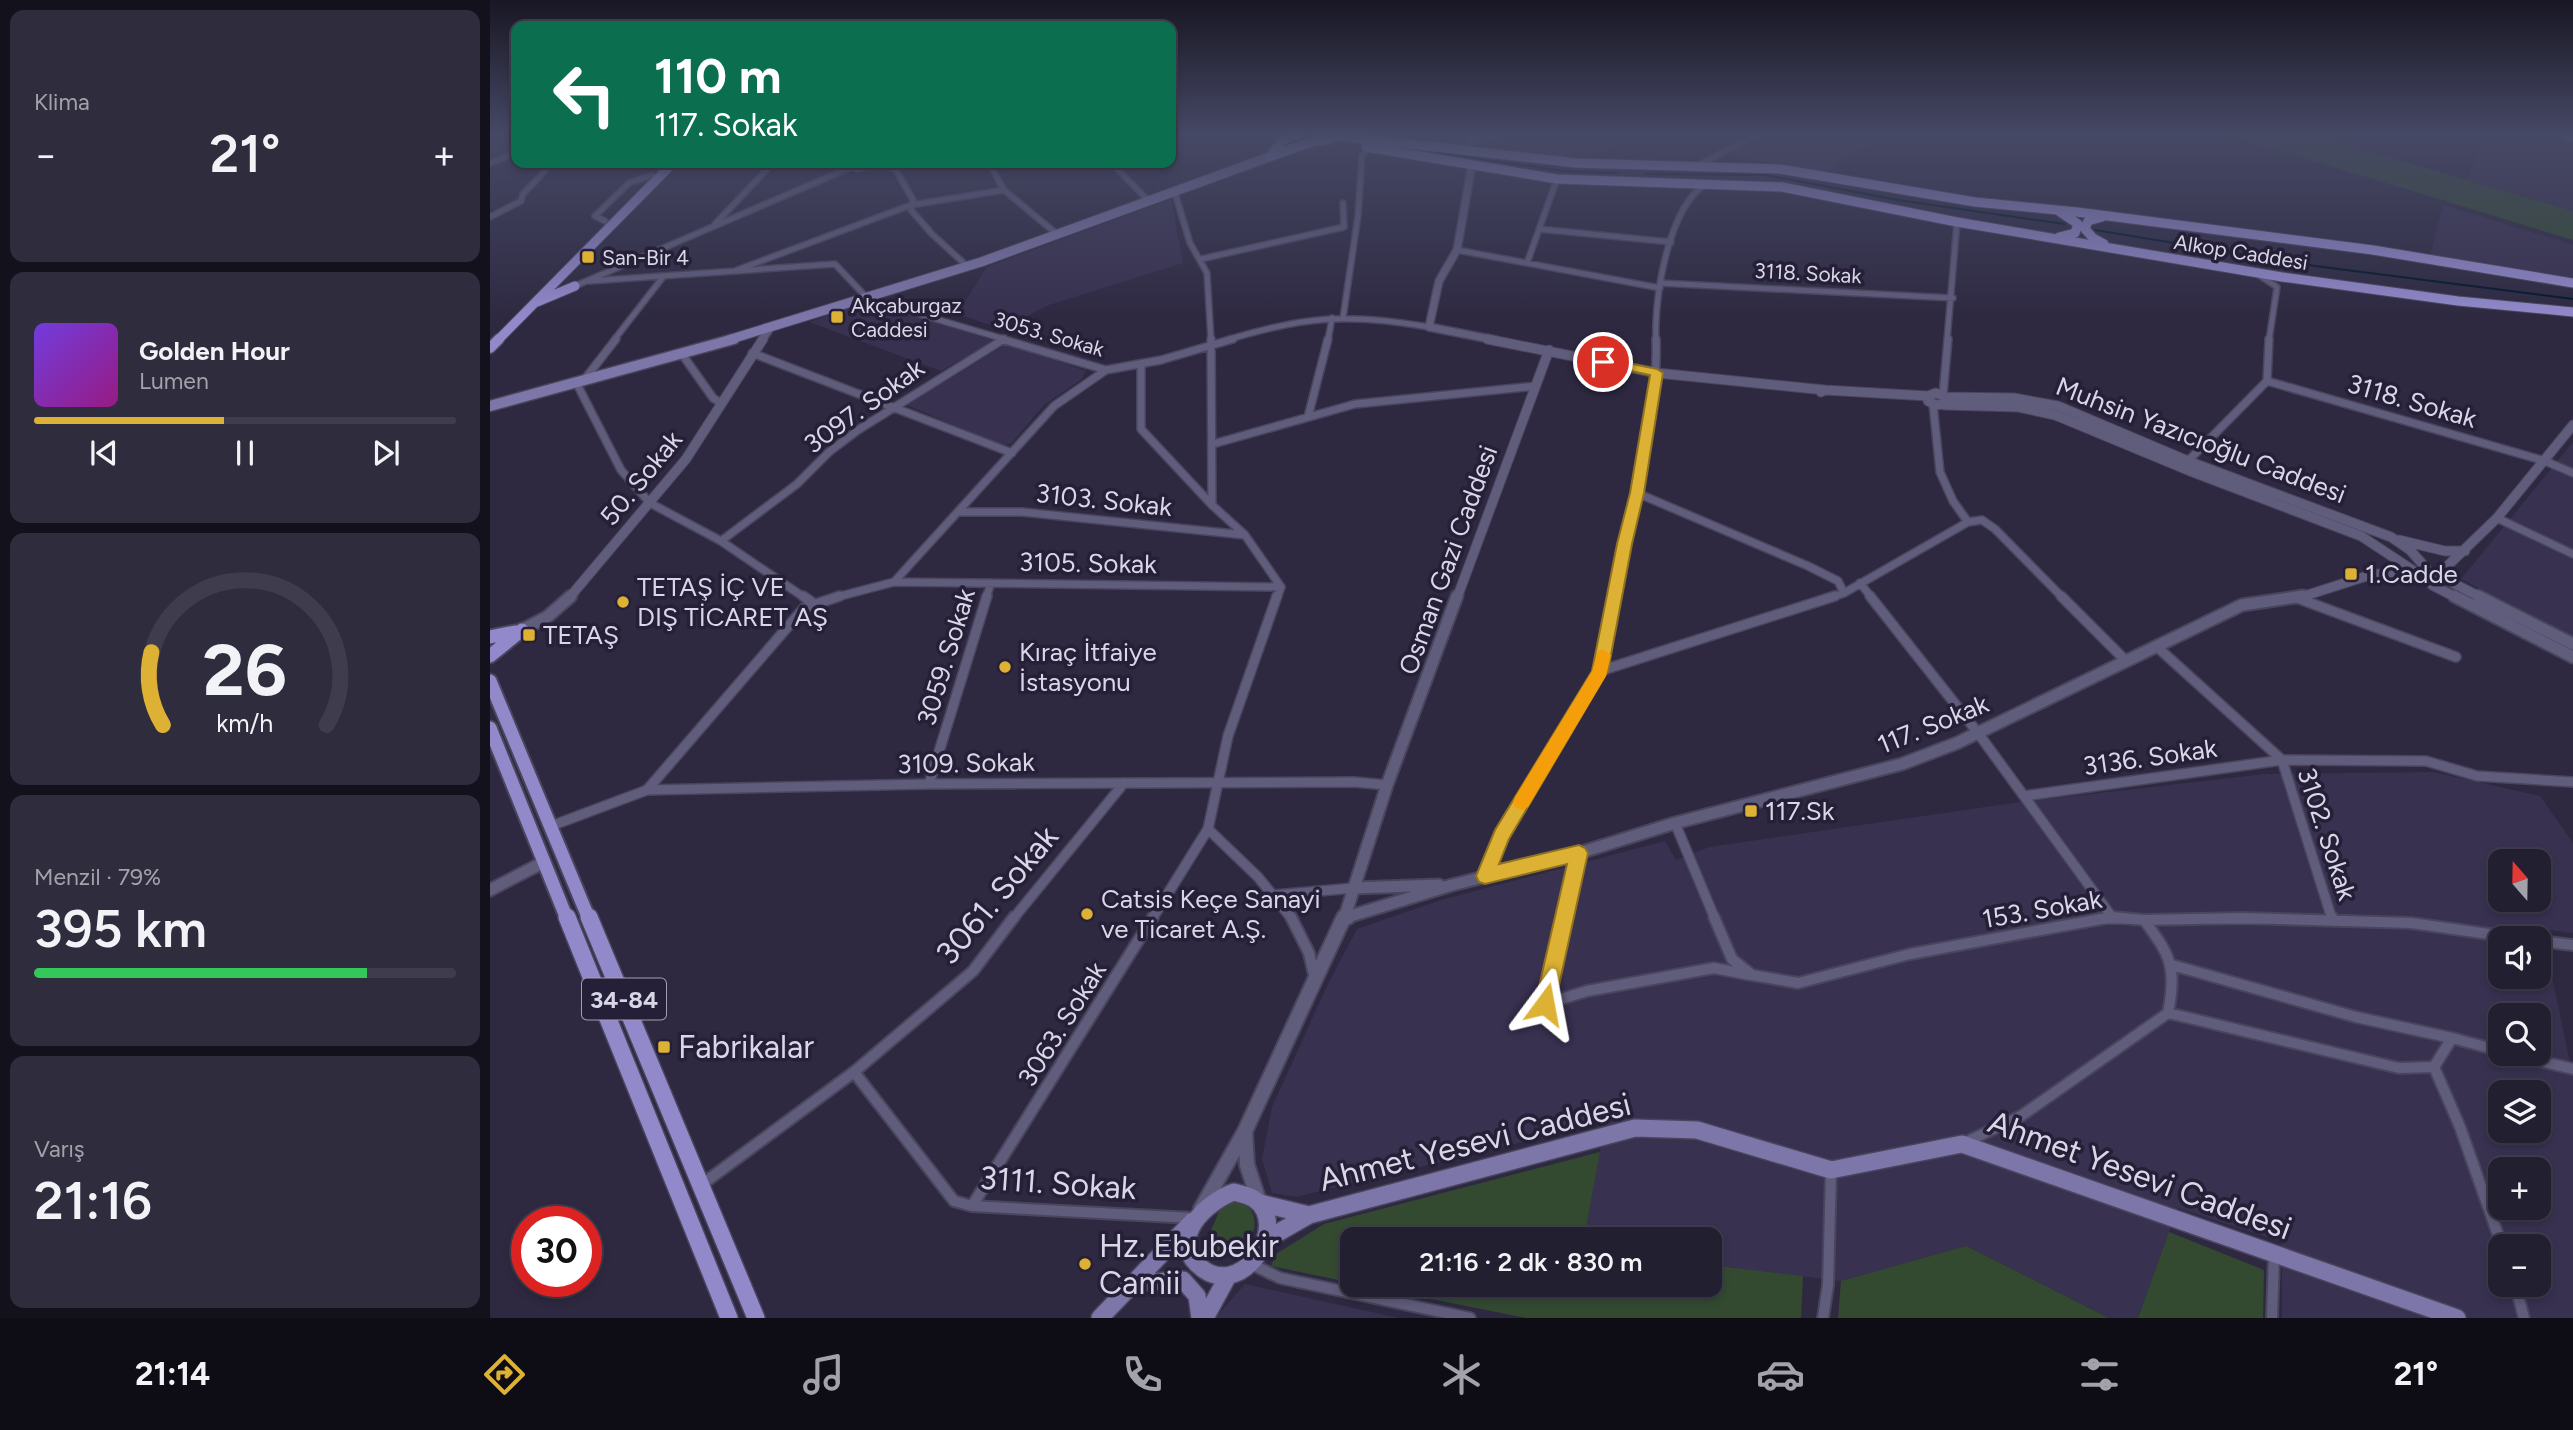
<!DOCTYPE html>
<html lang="tr">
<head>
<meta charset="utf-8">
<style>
  :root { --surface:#221f31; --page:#2e2c3d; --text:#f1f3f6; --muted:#a2a2ab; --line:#3f3d4d; --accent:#ddb133 }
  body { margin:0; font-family:Figtree,sans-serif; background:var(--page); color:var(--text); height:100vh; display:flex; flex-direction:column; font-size:26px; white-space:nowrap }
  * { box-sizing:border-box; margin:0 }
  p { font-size:23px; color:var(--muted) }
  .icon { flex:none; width:38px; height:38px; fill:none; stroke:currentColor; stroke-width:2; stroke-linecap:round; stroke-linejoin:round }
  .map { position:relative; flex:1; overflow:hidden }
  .details { display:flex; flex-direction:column; gap:10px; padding:10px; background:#13111b; width:490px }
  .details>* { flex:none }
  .guide { position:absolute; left:21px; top:21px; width:665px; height:147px; border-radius:14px; box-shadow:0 4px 10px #0003,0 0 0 2px var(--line); background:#0b6e4f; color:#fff; overflow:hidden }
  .needle { width:46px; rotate:340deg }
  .buttons { position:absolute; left:1998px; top:849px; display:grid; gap:14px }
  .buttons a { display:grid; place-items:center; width:63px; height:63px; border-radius:14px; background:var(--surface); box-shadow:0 4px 10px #0003,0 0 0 2px var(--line); font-size:35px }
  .speed { position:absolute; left:21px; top:1206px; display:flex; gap:14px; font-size:35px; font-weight:700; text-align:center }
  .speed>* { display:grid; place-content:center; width:91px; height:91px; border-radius:50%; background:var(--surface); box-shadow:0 4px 10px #0003,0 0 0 2px var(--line); line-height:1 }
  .speed .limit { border:10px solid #d22; background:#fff; color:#111 }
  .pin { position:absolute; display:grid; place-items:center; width:60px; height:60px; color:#fff; margin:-30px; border:4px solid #fff; border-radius:50%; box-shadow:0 2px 7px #0007 }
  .me { position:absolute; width:77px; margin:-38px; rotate:13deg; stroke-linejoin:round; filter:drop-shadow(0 0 5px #0008) }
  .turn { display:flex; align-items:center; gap:24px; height:147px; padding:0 28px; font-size:32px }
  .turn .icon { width:91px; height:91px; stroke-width:2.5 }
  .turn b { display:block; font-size:49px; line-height:60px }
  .big { font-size:52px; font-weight:600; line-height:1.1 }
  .details .widget { flex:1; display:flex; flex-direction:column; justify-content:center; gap:10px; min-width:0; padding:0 24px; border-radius:14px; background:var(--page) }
  .details .dial { align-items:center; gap:0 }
  .dial svg { height:182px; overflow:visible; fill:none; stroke:var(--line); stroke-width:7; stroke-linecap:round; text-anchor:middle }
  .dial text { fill:var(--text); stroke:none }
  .song { display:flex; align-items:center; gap:21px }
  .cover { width:84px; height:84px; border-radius:10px; background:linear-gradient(135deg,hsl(260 70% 55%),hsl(310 70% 35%)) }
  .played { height:7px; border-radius:4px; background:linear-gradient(90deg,var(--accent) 45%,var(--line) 45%) }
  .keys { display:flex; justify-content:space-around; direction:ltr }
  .heat { display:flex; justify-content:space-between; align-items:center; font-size:38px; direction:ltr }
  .charge { height:10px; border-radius:5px; background:linear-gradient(90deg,#34c759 79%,var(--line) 0) }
  .trip { position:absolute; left:850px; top:1227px; width:382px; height:70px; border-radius:14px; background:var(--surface); box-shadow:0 4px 10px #0003,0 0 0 2px var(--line); font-weight:600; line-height:70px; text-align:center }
  .menu { display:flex; height:112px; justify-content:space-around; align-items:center; background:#0e0c14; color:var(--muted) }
  .menu .icon { width:49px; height:49px }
  .menu .current { color:var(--accent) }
  .menu b { font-size:32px; color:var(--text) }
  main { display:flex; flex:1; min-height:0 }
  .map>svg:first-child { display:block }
</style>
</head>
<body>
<main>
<section class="details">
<div class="widget"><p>Klima</p>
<div class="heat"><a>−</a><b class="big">21°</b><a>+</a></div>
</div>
<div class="widget">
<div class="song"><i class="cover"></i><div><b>Golden Hour</b><p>Lumen</p></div></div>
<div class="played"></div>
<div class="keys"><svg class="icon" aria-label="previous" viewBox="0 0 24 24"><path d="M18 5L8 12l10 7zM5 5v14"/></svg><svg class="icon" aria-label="pause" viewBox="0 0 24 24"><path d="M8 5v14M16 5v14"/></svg><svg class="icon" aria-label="next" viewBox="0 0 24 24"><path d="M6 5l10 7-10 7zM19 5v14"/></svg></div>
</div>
<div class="widget dial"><svg viewBox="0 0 100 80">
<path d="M14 69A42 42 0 1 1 86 69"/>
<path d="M14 69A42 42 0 0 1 9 37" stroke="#ddb133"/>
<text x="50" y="56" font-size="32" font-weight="700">26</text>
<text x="50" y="72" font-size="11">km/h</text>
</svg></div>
<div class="widget"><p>Menzil · 79%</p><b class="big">395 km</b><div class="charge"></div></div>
<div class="widget"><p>Varış</p><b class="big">21:16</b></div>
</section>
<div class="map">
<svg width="2083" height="1318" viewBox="0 0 2083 1318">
  <rect width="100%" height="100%" fill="#2e2941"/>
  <path fill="#383150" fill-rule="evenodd" d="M881 133H1001L972 146Z
    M1017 133H1142L1115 148 1117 150 1102 160 997 149 995 146Z
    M1278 133H1396L1337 171 1238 156Z
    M1996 133H2065L2083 139V211L1977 180Z
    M681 199 693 263 559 305 512 329 467 314 497 267Z
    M1953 205 2083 245V280L1940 256Z
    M389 304 504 341 451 371 319 322 369 305Z
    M517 344 596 371 592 379 554 405 521 444 510 445 417 405Z
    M2083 442V636L1971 579Z
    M1943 772 2050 796 2083 843V933L2052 929 2083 1077V1318H1792V1242L1688 1208 1648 1318H1619L1476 1246 1351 1281 1220 1265V1239H1094L1115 1122 806 1197 782 1193 772 1159 782 1107 838 984 867 929 951 900 1175 841 1186 860 1219 847 1530 802 1775 774ZM2011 861H2049V900H2011ZM2011 938H2049V976H2011ZM2011 1015H2049V1054H2011ZM2011 1092H2049V1130H2011ZM2011 1169H2049V1208H2011ZM2011 1246H2049V1284H2011Z
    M755 1284 909 1318H725Z"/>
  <path fill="#334a31" d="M1732 133H1816L2083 211V240Z
    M1110 1152 1094 1239H863V1283L781 1266 786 1254 834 1224Z
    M749 1200C779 1215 761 1253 736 1256 730 1257 726 1254 720 1252L717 1240 731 1207Z
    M1679 1232 1774 1270 1773 1318H1648Z
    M1476 1246 1619 1318H1348L1351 1281Z
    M1220 1265 1313 1276 1311 1318H1036L872 1285 1220 1284Z"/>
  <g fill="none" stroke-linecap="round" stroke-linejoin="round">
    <path stroke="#00182c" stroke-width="2" d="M921 149 1073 171 1126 173
      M1156 174 1276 175 1408 200 1574 224
      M1605 230 1825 266 2083 299"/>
    <g stroke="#49455c" stroke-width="8">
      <path id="minor-far3" d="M681 136 690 133
        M979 140 994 133
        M968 148 1010 133
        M0 163 26 153
        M499 163 514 190 568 235
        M621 163 660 202
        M1207 166 1269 133
        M366 169 392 165 406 170 423 200 421 210 442 234 477 266
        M685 193 700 243 717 273 721 340
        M0 217 31 201 33 194 55 171
        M115 221 105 216 139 183 162 175
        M225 224 283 163
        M1049 229 1181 242
        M967 250 1170 288
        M711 259 854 227 853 203
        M1037 263 1067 179
        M247 270 421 205 514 190
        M1767 274 1787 287 1779 340
        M99 281 345 264 378 299 517 340
        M1170 283 1463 298
        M85 286 371 163
        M853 318 868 216 872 155 878 150
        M124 340 173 277
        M512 340 514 339
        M737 340C815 316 859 313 939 327
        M838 340 842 318
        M1166 340C1164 298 1178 207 1216 184
        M1457 340 1467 222"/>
    </g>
    <g stroke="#49455c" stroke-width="10">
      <path id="minor-far2" d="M511 339 616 370 671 360 743 339
        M721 339 722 505
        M262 353 522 453
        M194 357 223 398 231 403
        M651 367V429L722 505 755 535 791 587
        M94 380 126 339
        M1777 381 2055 461 2083 473
        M89 388 131 470 160 503 231 541 315 598
        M1453 395 1458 339
        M1443 404 1450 472 1463 501 1478 522
        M818 417 838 339
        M723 444 865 404 1046 386
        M1698 461 1777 381 1779 339
        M1147 493 1318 566 1348 581 1354 593
        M468 512H532L755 535
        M2007 518 2083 554
        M231 541 307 484 339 452 368 430 514 339
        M404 582 791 587
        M1370 583 1382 598
        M343 598 404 582 564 406 616 370
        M496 598 501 583
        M787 598 791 587
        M1124 598C1140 513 1169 426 1166 339
        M1339 598 1354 593 1478 522 1492 520 1505 529 1573 598"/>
    </g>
    <g stroke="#49455c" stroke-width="12">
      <path id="minor-far1" d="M313 596 323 603
        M1380 596 1488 733 1622 917
        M1571 596 1636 661
        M1807 598 1966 657
        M1666 646 1792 760 1842 919
        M1110 671 1345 596
        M439 784 497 596
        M157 790 314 608 350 596
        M1534 796 1792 760 1936 761 1987 776 2083 782
        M1185 823 1225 919
        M61 826 157 790 439 784 864 782 897 785
        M718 829 768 877 802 919
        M995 876 1012 835 1110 671 1124 596
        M784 895 864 888
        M523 919 634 783
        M662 919 718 829 738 736 787 596
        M1074 919 1089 853
        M1613 919H1640
        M1719 919H1776"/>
    </g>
    <g stroke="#49455c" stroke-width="14">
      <path id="minor" d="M801 917 819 953 824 975
        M1075 917 1055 1004 1097 991 1224 968 1260 975
        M1224 917 1242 959 1262 975 1308 983 1420 954 1622 917 1654 920 1753 918 1921 923 2027 938
        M1842 917 1843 921
        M1654 920C1681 956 1687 968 1678 1013
        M2049 941 2083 945
        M1682 965 1866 1017 1962 1038
        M2020 1054 2083 1069
        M1944 1067 1970 1127 2012 1246
        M364 1072 464 1201 482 1206 703 1218
        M1474 1143 1531 1116 1678 1013 1909 1068 1944 1067 1962 1038 2011 1051
        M211 1185 364 1072 483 971 524 917
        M482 1206 663 917
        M761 1264 790 1278 980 1318
        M2025 1284 2034 1318
        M1333 1318 1338 1285 1341 1170
        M1782 1318 1784 1255"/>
    </g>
    <g stroke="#49455c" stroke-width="10">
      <path id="tertiary-far3" d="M982 164 967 250 949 281 939 327 1005 340
        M272 340 279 330"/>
    </g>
    <g stroke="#49455c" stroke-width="11">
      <path id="tertiary-far2" d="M997 339 1167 373 1335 390
        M1331 392 1335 390 1438 396
        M1446 393 1455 397 1456 404 1446 405 1438 401V396Z
        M1455 397 1524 398 1568 406 1698 461 1901 537 1920 550 1936 568
        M1454 405 1528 407 1565 415 1700 471 1871 536 1924 571
        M1909 540 1955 551H1975
        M1949 574 2007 518 2083 425
        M1951 577 1992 598
        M1942 585 1967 598
        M79 598 196 459 273 339
        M967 598 1059 350
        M1808 598 1883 574H1924"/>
    </g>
    <g stroke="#49455c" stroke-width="15">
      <path id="tertiary-far1" d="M1964 596 2083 657
        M1988 596 2083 644
        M32 630 57 617 81 596
        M864 888 949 885
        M0 890 54 862
        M854 918 962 885 1089 853 1185 823 1412 764 1467 743 1752 605 1813 596
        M854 919 897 785 967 596"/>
    </g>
    <g stroke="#49455c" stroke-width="18">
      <path id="tertiary" d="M854 918 858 917
        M755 1131 854 917
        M711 1209 755 1131 757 1165 769 1201"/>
    </g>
    <g stroke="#49455c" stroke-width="11">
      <path id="secondary-far2" d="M238 340 491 262 779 157"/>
    </g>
    <g stroke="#49455c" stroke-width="13">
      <path id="secondary-far1" d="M0 406 244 339"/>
    </g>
    <g stroke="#49455c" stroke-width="20">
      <path id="secondary" d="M744 1192C750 1194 759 1195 764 1199 803 1225 749 1306 707 1264 679 1236 718 1201 744 1192Z
        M770 1203 819 1215
        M777 1239 819 1215 1145 1128 1207 1130 1341 1170 1472 1144 1967 1318
        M646 1283 693 1280 707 1296 710 1318
        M610 1318 703 1221
        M715 1318 738 1276"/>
    </g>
    <g stroke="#49455c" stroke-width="11">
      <path id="primary-far3" d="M823 133 1086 163 1290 169 1485 202 1587 212 1883 250 2083 283
        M2075 133 2083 136
        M876 147 1067 179 1292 187 1467 222 1792 277 1968 301 2083 312
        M782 154 794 139 812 133
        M779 157 821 142 839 139
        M1612 217 1598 221 1595 229 1603 238 1614 244
        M1569 237 1585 233 1588 224 1570 212
        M47 302 85 286
        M8 340 183 163"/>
    </g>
    <g stroke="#49455c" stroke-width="13">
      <path id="primary-far2" d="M0 348 9 339"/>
    </g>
    <g stroke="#49455c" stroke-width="17">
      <path id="primary-far1" d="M0 637 25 632
        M0 656 32 630
        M0 681 99 919
        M0 728 77 919"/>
    </g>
    <g stroke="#49455c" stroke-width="20">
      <path id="primary" d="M77 917 239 1318
        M99 917 266 1318"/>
    </g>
    <use href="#minor-far3" stroke="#605c7c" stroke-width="5"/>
    <use href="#minor-far2" stroke="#605c7c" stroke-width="7"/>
    <use href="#minor-far1" stroke="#605c7c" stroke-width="9"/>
    <use href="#minor" stroke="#605c7c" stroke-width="10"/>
    <use href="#tertiary-far3" stroke="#605c7c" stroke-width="7"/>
    <use href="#tertiary-far2" stroke="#605c7c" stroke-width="9"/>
    <use href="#tertiary-far1" stroke="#605c7c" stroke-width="11"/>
    <use href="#tertiary" stroke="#605c7c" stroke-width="14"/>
    <use href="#secondary-far2" stroke="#7d76a9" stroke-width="9"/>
    <use href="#secondary-far1" stroke="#7d76a9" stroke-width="10"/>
    <use href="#secondary" stroke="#7d76a9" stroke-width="17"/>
    <use href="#primary-far3" stroke="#9289cb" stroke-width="9"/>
    <use href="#primary-far2" stroke="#9289cb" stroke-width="10"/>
    <use href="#primary-far1" stroke="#9289cb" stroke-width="13"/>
    <use href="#primary" stroke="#9289cb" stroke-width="17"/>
  </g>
  <linearGradient id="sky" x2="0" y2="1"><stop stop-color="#191724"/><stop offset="0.42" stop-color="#464965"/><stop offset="1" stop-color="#464965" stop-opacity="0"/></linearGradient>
  <rect width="2083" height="318" fill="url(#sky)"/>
  <path fill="#ddb133" stroke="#907321" stroke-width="2" d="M1113 358 1167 369 1173 373 1154 493 1142 544 1118 671 1019 839 1009 864 1089 845 1095 848 1098 853 1065 1004 1062 1011 1055 1014 1048 1011 1045 1004 1077 864 995 884 989 882 986 876 1005 830 1102 671 1127 544 1140 493 1160 375 1108 364 1107 362Z"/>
  <path fill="#f59e0b" d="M1113 649 1121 655 1116 676 1038 807 1032 810 1025 807 1023 802 1025 797 1102 671 1108 651Z"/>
  <g fill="#ddb133" stroke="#251f37" stroke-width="2.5">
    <rect x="91" y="250" width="14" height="14" rx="3.5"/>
    <rect x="340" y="310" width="14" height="14" rx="3.5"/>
    <rect x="1854" y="567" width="14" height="14" rx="3.5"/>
    <circle cx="133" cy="602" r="7"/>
    <rect x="32" y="628" width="14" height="14" rx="3.5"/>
    <circle cx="515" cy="667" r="7"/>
    <rect x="1254" y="804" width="14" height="14" rx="3.5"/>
    <circle cx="597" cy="914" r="7"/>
    <rect x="167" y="1040" width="14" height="14" rx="3.5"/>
    <circle cx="595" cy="1264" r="7"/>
  </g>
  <g text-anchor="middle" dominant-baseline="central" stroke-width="7" stroke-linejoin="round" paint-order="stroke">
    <g font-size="21" fill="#d9d7e7" stroke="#251f37">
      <text transform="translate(1751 252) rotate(9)">Alkop Caddesi</text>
      <text transform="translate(1318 273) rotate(3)">3118. Sokak</text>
      <text transform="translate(559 334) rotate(16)">3053. Sokak</text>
    </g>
    <g font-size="21" fill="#d9d7e7" stroke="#251f37" text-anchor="start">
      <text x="112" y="257">San-Bir 4</text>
      <text x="361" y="305">Akçaburgaz<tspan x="361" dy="24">Caddesi</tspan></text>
    </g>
    <rect fill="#251f37" stroke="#a3a0b2" stroke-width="2" x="92" y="978.5" width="84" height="41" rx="5"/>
    <g font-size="24" font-weight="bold" fill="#d9d7e7">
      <text x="134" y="999">34-84</text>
    </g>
    <g font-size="26" fill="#d9d7e7" stroke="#251f37">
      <text transform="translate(1922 401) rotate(16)">3118. Sokak</text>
      <text transform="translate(374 406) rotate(-36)">3097. Sokak</text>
      <text transform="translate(1711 440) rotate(21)">Muhsin Yazıcıoğlu Caddesi</text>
      <text transform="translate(151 478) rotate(-51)">50. Sokak</text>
      <text transform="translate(614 500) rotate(6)">3103. Sokak</text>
      <text transform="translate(958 560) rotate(-70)">Osman Gazi Caddesi</text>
      <text transform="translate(598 563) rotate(1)">3105. Sokak</text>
      <text transform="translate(456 657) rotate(-73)">3059. Sokak</text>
      <text transform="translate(1443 724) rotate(-22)">117. Sokak</text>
      <text transform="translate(1660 757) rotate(-8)">3136. Sokak</text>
      <text transform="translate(476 763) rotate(-1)">3109. Sokak</text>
      <text transform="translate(1837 834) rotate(72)">3102. Sokak</text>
      <text transform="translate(1552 909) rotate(-10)">153. Sokak</text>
      <text transform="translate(572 1024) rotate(-58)">3063. Sokak</text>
    </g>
    <g font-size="26" fill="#d9d7e7" stroke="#251f37" text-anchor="start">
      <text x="1875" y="574">1.Cadde</text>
      <text x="147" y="587">TETAŞ İÇ VE<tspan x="147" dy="30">DIŞ TİCARET AŞ</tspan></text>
      <text x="53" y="635">TETAŞ</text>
      <text x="529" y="652">Kıraç İtfaiye<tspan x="529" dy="30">İstasyonu</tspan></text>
      <text x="1275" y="811">117.Sk</text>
      <text x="611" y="899">Catsis Keçe Sanayi<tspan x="611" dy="30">ve Ticaret A.Ş.</tspan></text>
    </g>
    <g font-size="32" fill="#d9d7e7" stroke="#251f37">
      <text transform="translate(507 895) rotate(-50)">3061. Sokak</text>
      <text transform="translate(985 1142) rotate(-14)">Ahmet Yesevi Caddesi</text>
      <text transform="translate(1650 1175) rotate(20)">Ahmet Yesevi Caddesi</text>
      <text transform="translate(568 1183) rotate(4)">3111. Sokak</text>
    </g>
    <g font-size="32" fill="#d9d7e7" stroke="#251f37" text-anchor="start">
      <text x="188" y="1047">Fabrikalar</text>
      <text x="609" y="1246">Hz. Ebubekir<tspan x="609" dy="37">Camii</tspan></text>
    </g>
  </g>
</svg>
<div class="buttons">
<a><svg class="needle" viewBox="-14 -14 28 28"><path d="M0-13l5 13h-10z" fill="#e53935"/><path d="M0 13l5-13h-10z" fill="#a2a2ab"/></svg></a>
<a><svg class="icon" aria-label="sound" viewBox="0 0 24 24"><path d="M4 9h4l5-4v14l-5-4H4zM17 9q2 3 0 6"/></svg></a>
<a><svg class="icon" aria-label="search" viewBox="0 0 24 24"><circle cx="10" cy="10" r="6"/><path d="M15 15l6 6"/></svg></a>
<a><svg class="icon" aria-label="layers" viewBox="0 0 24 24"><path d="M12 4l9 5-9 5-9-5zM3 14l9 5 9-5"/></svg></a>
<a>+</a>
<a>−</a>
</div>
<div class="speed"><div class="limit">30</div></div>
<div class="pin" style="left:1113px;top:362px;background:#d93025"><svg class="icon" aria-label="arrive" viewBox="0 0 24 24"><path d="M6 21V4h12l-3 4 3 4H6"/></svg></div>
<svg class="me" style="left:1055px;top:1004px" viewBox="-20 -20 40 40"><path d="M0-17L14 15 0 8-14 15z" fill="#ddb133" stroke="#fff" stroke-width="4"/></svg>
<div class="trip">21:16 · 2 dk · 830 m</div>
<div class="guide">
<div class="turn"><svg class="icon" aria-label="left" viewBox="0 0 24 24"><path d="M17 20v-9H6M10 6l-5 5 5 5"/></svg><div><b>110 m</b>117. Sokak</div></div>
</div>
</div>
</main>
<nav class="menu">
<b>21:14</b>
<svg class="icon current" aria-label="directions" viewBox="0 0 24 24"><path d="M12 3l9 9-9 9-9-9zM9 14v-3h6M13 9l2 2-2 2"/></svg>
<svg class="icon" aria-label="music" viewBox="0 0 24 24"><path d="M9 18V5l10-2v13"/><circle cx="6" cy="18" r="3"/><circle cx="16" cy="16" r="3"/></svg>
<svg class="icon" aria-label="phone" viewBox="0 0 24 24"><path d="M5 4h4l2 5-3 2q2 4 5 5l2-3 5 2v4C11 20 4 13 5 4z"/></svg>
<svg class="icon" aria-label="climate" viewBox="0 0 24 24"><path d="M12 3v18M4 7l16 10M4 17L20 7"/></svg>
<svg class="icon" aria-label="car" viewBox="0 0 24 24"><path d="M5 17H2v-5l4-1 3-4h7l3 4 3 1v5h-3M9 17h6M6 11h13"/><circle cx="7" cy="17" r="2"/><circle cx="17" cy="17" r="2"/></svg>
<svg class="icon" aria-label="filters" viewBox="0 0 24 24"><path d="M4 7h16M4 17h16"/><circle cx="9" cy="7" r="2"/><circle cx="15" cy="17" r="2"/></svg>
<b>21°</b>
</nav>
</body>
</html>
